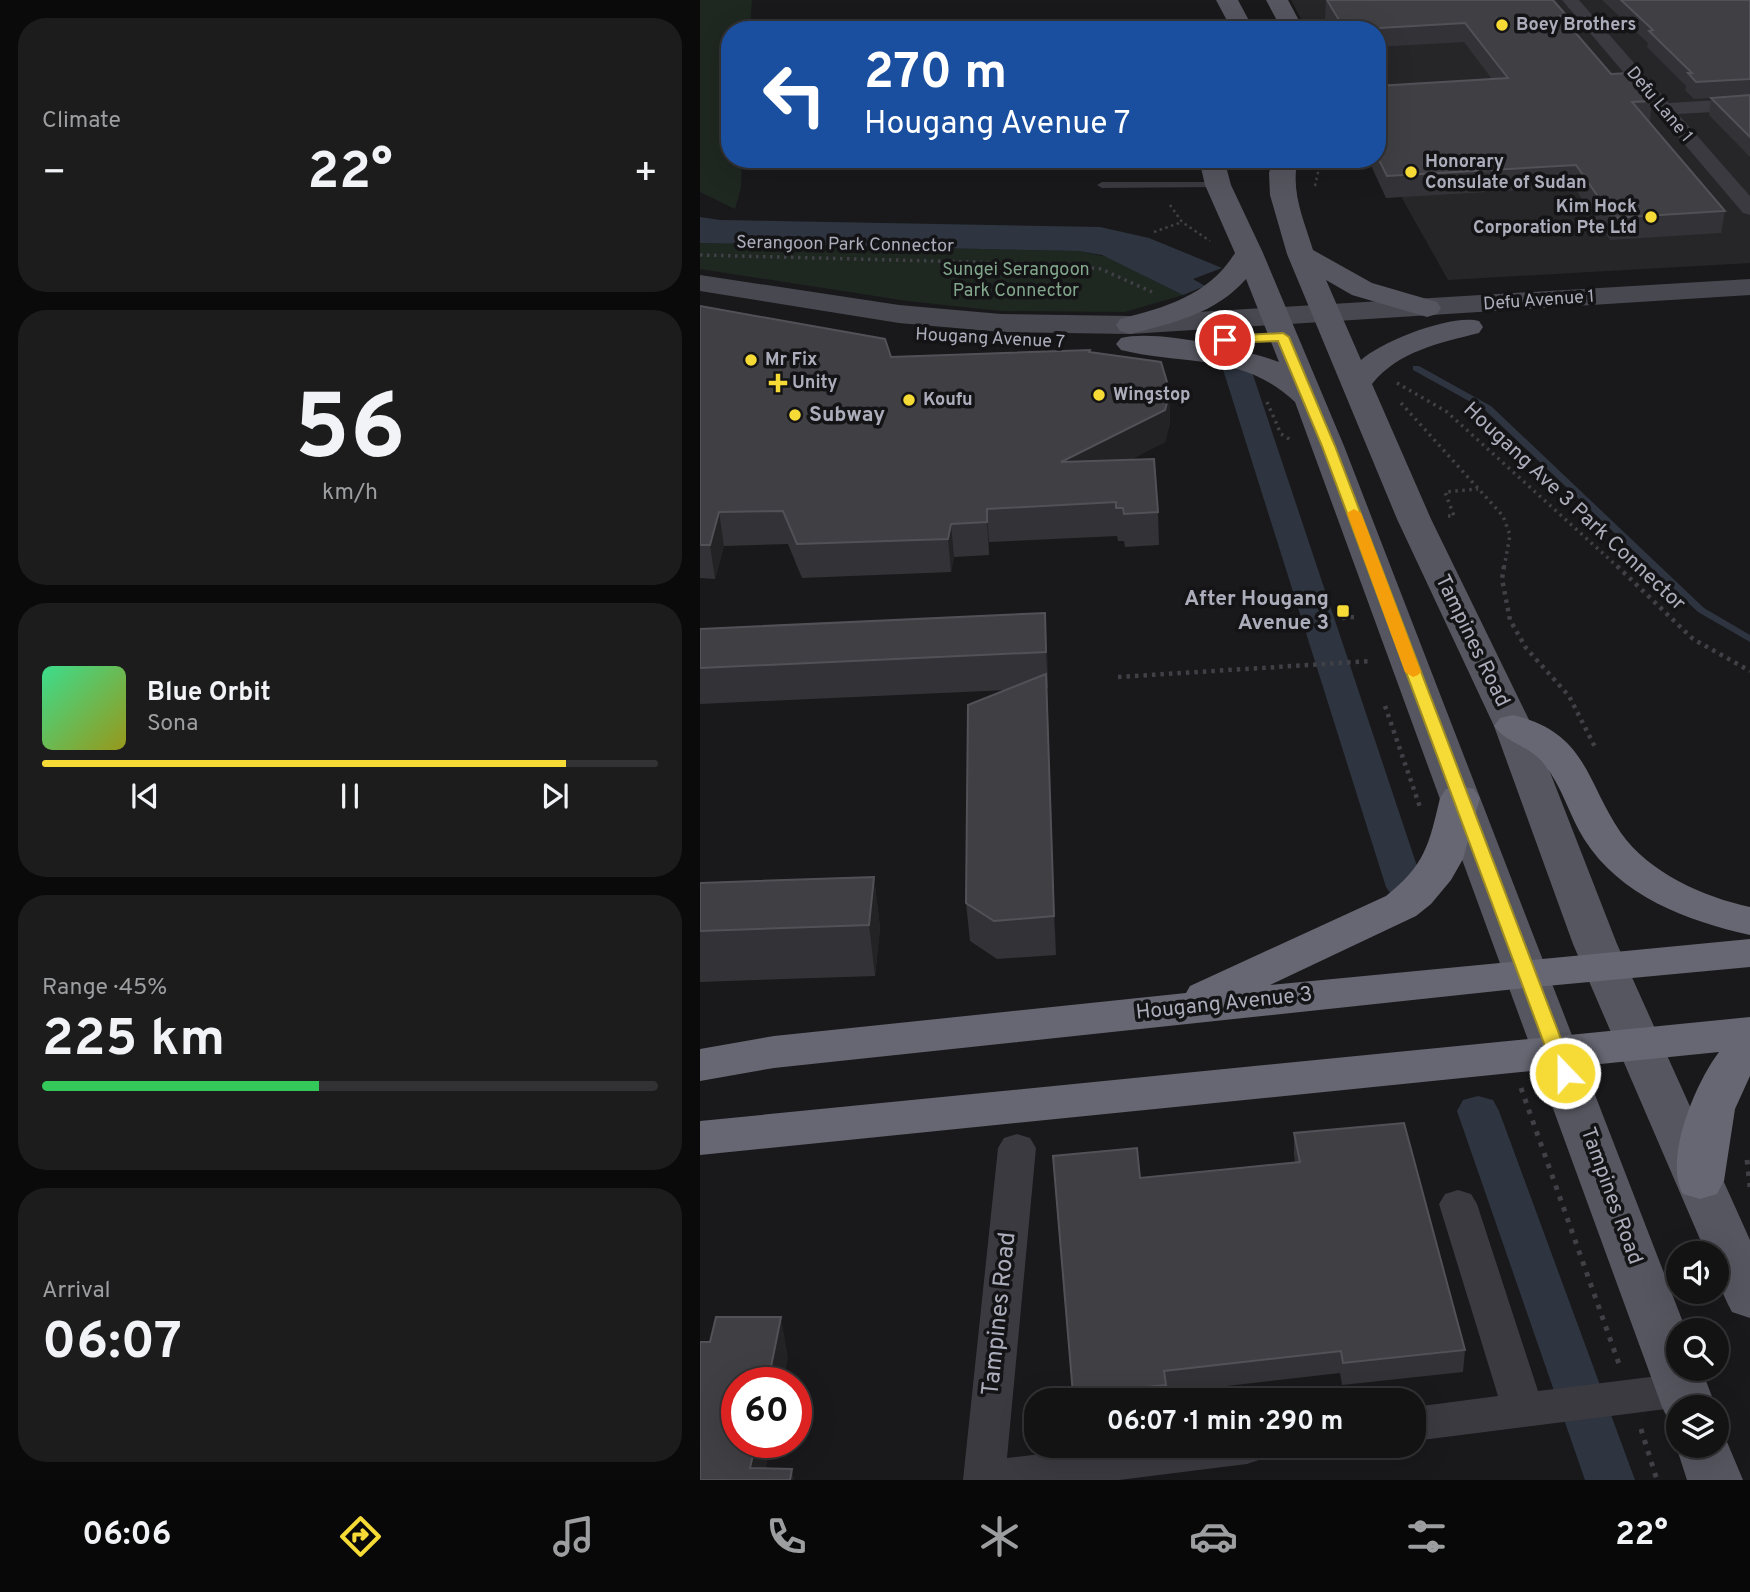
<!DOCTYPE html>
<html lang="en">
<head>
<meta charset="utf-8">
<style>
  :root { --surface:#131314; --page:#1c1c1d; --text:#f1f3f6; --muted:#9d9ea0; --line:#323234; --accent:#f6db36 }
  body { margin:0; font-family:Overpass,sans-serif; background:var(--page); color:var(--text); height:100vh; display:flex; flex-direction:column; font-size:26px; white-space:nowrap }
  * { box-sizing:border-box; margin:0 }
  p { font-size:23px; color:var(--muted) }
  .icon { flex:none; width:38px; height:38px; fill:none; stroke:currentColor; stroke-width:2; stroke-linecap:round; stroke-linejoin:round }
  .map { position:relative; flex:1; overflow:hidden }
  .sheet { display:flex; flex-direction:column; gap:18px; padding:18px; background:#0a0a0b; width:700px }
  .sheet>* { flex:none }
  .banner { position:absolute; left:21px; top:21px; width:665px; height:147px; border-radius:28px; box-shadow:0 7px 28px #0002,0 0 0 2px var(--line); background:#1a4fa0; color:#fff; overflow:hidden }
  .tools { position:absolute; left:966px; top:1241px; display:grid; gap:14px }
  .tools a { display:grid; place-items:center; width:63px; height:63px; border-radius:50%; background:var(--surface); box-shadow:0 7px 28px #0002,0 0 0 2px var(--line); font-size:35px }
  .speed { position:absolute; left:21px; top:1367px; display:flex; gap:14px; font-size:35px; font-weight:700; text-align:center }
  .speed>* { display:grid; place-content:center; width:91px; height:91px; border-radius:50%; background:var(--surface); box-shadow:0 7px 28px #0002,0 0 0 2px var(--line); line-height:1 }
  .speed .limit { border:10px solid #d22; background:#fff; color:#111 }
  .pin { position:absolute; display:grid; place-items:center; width:60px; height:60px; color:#fff; margin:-30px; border:4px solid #fff; border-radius:50%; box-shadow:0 2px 7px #0007 }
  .me { position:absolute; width:77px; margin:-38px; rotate:338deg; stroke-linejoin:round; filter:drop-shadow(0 0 5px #0008) }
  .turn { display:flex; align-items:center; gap:24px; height:147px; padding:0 28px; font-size:32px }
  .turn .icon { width:91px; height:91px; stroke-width:2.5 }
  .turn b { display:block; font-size:49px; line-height:60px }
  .big { font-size:52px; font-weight:700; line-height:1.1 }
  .sheet .tile { flex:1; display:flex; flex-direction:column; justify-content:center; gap:10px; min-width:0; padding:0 24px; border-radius:28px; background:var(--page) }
  .sheet .dial { align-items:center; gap:0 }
  .dial b { font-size:91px; line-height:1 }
  .song { display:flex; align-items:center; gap:21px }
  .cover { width:84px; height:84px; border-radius:10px; background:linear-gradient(135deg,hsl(150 70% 55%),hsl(60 70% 35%)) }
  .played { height:7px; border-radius:4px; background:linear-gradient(90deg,var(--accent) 85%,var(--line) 85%) }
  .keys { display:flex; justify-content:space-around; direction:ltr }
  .heat { display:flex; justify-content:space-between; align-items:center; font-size:38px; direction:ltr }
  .charge { height:10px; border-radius:5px; background:linear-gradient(90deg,#34c759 45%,var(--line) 0) }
  .trip { position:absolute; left:324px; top:1388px; width:402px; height:70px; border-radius:28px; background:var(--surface); box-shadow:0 7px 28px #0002,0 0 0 2px var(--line); font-weight:700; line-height:70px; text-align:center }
  .tabs { display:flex; height:112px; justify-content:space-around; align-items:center; background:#080808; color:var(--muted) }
  .tabs .icon { width:49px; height:49px }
  .tabs .active { color:var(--accent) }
  .tabs b { font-size:32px; color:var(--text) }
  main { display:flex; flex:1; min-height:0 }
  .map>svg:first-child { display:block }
</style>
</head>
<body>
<main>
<section class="sheet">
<div class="tile"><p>Climate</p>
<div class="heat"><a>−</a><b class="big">22°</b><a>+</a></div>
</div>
<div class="tile dial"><b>56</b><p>km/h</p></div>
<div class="tile">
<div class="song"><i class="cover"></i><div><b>Blue Orbit</b><p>Sona</p></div></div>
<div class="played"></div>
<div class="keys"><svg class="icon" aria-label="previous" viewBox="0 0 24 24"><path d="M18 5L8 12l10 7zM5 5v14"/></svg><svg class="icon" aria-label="pause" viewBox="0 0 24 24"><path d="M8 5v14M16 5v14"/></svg><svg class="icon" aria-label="next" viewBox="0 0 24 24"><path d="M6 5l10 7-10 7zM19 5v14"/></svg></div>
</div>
<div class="tile"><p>Range · 45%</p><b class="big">225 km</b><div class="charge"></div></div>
<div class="tile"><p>Arrival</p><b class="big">06:07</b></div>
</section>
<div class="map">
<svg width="1050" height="1480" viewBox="0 0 1050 1480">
  <rect width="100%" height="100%" fill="#19191b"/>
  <path fill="#262528" d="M591 0H1050V263L748 280 677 154V30H607Z"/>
  <path fill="#1f2721" d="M0 0H52L50 30H30V159H42L41 188 35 209 0 192Z
    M0 243 379 251 407 257 483 295 425 312 301 311 207 301 0 269Z"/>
  <path fill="#2e3540" d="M0 217 20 220 400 227 449 238 522 268 493 279 505 286 483 295 402 255 379 251 0 243Z"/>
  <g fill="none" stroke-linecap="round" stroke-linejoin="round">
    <path fill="#2e3540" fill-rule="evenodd" d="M713 366H719L791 406 1004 608 1050 635V642L998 612 785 410 713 370Z"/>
    <path fill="#2e3540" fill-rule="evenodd" d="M535 355 545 357 549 363 724 887 718 896 705 899 692 896 686 887 521 363 525 357Z
      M778 1096 793 1100 799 1111 935 1480H885L757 1111 763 1100Z"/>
    <path stroke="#404047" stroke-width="2.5" stroke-dasharray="2.5 3.5" stroke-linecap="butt" d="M615 186 621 159
      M470 205 482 222 510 241
      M454 232 482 222"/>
    <path stroke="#404047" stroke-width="3.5" stroke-dasharray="2.5 4.5" stroke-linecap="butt" d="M0 255 350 264 401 269 452 292
      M697 383 747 412 919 568
      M567 402 581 434 591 440
      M701 403 803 516 810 535 804 568
      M748 516H754L745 492 778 489"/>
    <path stroke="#404047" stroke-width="4.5" stroke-dasharray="3.5 5" stroke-linecap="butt" d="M804 566 802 579 810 620 826 648 869 696 896 749
      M917 566 993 639 1050 671
      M642 618 655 617
      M418 677 672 661
      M685 706 720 807"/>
    <path stroke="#404047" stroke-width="5" stroke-dasharray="4.5 7" stroke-linecap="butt" d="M821 1088 919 1364
      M1047 1160 1050 1187
      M941 1429 957 1480"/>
    <path fill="#3a3a40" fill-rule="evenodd" d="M518 182 521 183V187L402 188 397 185 402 182Z"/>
    <path fill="#3a3a40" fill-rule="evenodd" d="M862 0H879L969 103 1050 98V110L978 114 1050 196V215L1043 213Z
      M317 1134 330 1138 336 1148 307 1458 408 1446H568L562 1459 547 1464 419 1480H263L298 1148 304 1138Z
      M758 1190 771 1194 777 1204 838 1391 982 1373 997 1378 1003 1390 997 1402 982 1407 714 1441V1407L798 1396 739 1204 745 1194Z"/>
    <path fill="#484851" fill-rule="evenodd" d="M0 275 199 305 301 314 430 316 1050 279V295L430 334 301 332 199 323 0 291Z"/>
    <path fill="#565660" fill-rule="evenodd" d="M516 0H538L554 30H532Z
      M566 0H588L604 30H582Z
      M499 159H524L531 185 563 253 644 446 986 1330H978V1368H1001L1016 1407H978V1425L970 1423 962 1407 595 402C542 352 485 366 421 350L416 344 421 338C456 329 544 349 579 362L546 279C515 314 473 323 430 334L420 331 416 325 420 319C466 307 508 296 535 253L505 185Z
      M573 159H598C590 191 604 220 613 250L672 283 737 302 741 308 737 314 727 317 652 295 626 280 661 360C683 341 751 314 779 321L783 327 779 333C740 343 698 351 672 384L731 519 832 726 917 944 1050 1240V1318L1032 1312C1020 1290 1017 1278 1017 1253H1006L873 944 794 726 697 519 587 254 570 195 569 173Z
      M1017 1428 1022 1430 1043 1480H987L976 1446 978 1441V1446H1017Z"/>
    <path fill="#666772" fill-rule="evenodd" d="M813 715C887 733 885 780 921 833 949 873 1004 897 1050 907V935C987 921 920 896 884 839 869 815 862 786 844 764 830 746 806 743 794 726L800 718Z
      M760 786 774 789 780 798 763 859 751 880 731 904 716 916 570 985 1050 939V967L825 988 74 1068 0 1081V1049L74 1036 486 993 490 986 686 896C725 865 729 845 740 798L746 789Z
      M1050 1017V1076L1035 1109 1024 1181 1017 1194 1000 1199 983 1194C963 1159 996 1082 1019 1052L0 1155V1121Z"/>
  </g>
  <path fill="#333236" d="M626 0H853L867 16 866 22 911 74 952 101 950 122H949L1025 211 1021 233 910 240 874 187 686 198 668 159H677V86L792 79 764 42 677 47V30H632L625 18Z
    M902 0H1050V157L1009 115 1011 98 994 99 985 90 986 86 947 47 948 43Z
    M0 306 191 357 390 352 470 423 465 442 430 460 458 512 459 545 425 547 424 541H418L417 536 289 542V555L254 557 251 572 102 578 88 544 24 546 15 579 0 578Z
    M0 629 347 649 348 688H346L356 955 297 959 270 941 266 903 307 690 0 704Z
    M174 877 180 928 175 976 0 982V883Z
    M594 1133 765 1350 763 1372 642 1385 640 1373 466 1393V1400H373L355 1177 440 1178 595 1162 594 1155Z"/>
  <path fill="#232325" d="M470 392V423L465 442 363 495 361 462Z
    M287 509 289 542V555L287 522Z
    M19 512 24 546 15 579 10 545Z
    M251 524 254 557 251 572 248 539Z
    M345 613 347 649 348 688 346 652Z
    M346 674 348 710 356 955 354 916Z
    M174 877 180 928 175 976 169 925Z
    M81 1317 88 1358 83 1382H68Z
    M56 1442H71L64 1480 50 1468Z
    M92 1469 94 1480H90Z"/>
  <path fill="#403f44" stroke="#515157" stroke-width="2" d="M627 0H853L867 16H861L911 74 929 73 952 101 932 102 1025 211 913 218 876 165 687 176 677 156V86L808 78 765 23 645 30Z
    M921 0H1050V79L996 82 988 73H992L949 31 953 30Z
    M1050 95V137L1011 98Z
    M0 306 185 339 191 357 390 350 389 352 461 362 470 392 465 410 361 462 454 459 458 512 424 514 423 508H416V502L287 509V522L251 524 248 539 97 544 83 511 19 512 10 545H0Z
    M345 613 346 652 0 668V629Z
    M346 674 354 916 294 921 266 903 268 705Z
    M174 877 169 925 0 931V883Z
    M704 1123 765 1350 643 1363 641 1351 464 1371 466 1385 373 1394 353 1156 437 1148 440 1178 600 1162 594 1133Z
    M16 1317H81L68 1382H37V1442H56L50 1468 92 1469 90 1480H0V1342H10Z"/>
  <path fill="#f6db36" stroke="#a08e23" stroke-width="2" d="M583 333 589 337 635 446 874 1073 872 1078H858L855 1073 622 446 578 341 525 343 519 340 525 336Z"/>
  <path fill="#f59e0b" d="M654 509 661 513 721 672 718 675 713 677 705 672 647 513Z"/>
  <g fill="#f6db36" stroke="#141416" stroke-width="2.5">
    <circle cx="802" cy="25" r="7"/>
    <circle cx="711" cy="172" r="7"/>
    <circle cx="951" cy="217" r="7"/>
    <circle cx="51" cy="360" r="7"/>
    <path d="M74.5 372.5h7v7h7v7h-7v7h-7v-7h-7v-7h7z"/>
    <circle cx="399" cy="395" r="7"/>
    <circle cx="209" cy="400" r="7"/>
    <circle cx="95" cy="415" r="7"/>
    <rect x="636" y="604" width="14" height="14" rx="3.5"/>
  </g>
  <g text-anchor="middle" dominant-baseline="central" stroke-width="7" stroke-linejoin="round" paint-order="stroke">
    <g font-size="18" font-weight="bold" fill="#abadbb" stroke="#141416" text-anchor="start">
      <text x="816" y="25">Boey Brothers</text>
      <text x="725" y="162">Honorary<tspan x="725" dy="21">Consulate of Sudan</tspan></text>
      <text x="937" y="207" text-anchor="end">Kim Hock<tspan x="937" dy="21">Corporation Pte Ltd</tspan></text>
      <text x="65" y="360">Mr Fix</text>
      <text x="92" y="383">Unity</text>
      <text x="413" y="395">Wingstop</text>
      <text x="223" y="400">Koufu</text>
    </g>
    <g font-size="18" fill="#abadbb" stroke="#141416">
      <text transform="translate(959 105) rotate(50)">Defu Lane 1</text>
      <text transform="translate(145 245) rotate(1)">Serangoon Park Connector</text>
      <text transform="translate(839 301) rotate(-4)">Defu Avenue 1</text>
      <text transform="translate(290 339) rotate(3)">Hougang Avenue 7</text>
    </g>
    <g font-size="18" fill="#82a68b" stroke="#141416">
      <text x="316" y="270">Sungei Serangoon<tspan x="316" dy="21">Park Connector</tspan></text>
    </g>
    <g font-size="21" font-weight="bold" fill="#abadbb" stroke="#141416" text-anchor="start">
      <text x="109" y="415">Subway</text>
      <text x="629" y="599" text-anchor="end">After Hougang<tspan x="629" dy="24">Avenue 3</tspan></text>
    </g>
    <g font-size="21" fill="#abadbb" stroke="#141416">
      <text transform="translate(874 507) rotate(43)">Hougang Ave 3 Park Connector</text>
      <text transform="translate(772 641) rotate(64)">Tampines Road</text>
      <text transform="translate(524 1004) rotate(-6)">Hougang Avenue 3</text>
      <text transform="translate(911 1196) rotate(70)">Tampines Road</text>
    </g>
    <g font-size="24" fill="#abadbb" stroke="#141416">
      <text transform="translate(300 1314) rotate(-84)">Tampines Road</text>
    </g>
  </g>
</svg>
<div class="tools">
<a><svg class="icon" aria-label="sound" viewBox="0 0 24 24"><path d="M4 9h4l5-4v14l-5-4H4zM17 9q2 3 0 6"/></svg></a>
<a><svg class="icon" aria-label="search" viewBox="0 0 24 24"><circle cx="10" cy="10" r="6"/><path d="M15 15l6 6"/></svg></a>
<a><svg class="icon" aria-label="layers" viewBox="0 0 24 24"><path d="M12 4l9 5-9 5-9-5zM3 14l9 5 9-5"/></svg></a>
</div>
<div class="speed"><div class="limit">60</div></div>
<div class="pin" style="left:525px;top:340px;background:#d93025"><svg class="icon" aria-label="arrive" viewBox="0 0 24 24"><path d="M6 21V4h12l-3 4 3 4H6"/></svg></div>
<svg class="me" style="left:865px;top:1073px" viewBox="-20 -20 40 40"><circle r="17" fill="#f6db36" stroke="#fff" stroke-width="3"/><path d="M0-11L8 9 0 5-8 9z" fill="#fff"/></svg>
<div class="trip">06:07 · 1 min · 290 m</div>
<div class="banner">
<div class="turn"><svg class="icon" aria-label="left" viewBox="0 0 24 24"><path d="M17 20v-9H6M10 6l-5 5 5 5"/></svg><div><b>270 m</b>Hougang Avenue 7</div></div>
</div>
</div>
</main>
<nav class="tabs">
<b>06:06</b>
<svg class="icon active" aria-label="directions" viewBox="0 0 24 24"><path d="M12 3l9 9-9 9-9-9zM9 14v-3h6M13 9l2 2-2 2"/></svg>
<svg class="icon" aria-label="music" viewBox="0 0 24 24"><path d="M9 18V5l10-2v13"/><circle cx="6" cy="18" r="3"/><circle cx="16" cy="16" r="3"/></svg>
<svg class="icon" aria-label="phone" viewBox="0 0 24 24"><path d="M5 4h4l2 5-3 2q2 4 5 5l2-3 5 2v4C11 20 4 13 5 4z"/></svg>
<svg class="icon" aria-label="climate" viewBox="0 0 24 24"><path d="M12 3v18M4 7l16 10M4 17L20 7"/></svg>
<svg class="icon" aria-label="car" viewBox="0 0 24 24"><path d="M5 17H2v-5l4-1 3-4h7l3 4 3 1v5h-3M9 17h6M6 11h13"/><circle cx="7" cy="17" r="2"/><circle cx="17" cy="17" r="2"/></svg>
<svg class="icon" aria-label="filters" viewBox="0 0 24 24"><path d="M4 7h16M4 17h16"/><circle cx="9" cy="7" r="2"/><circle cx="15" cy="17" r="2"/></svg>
<b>22°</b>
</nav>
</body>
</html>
